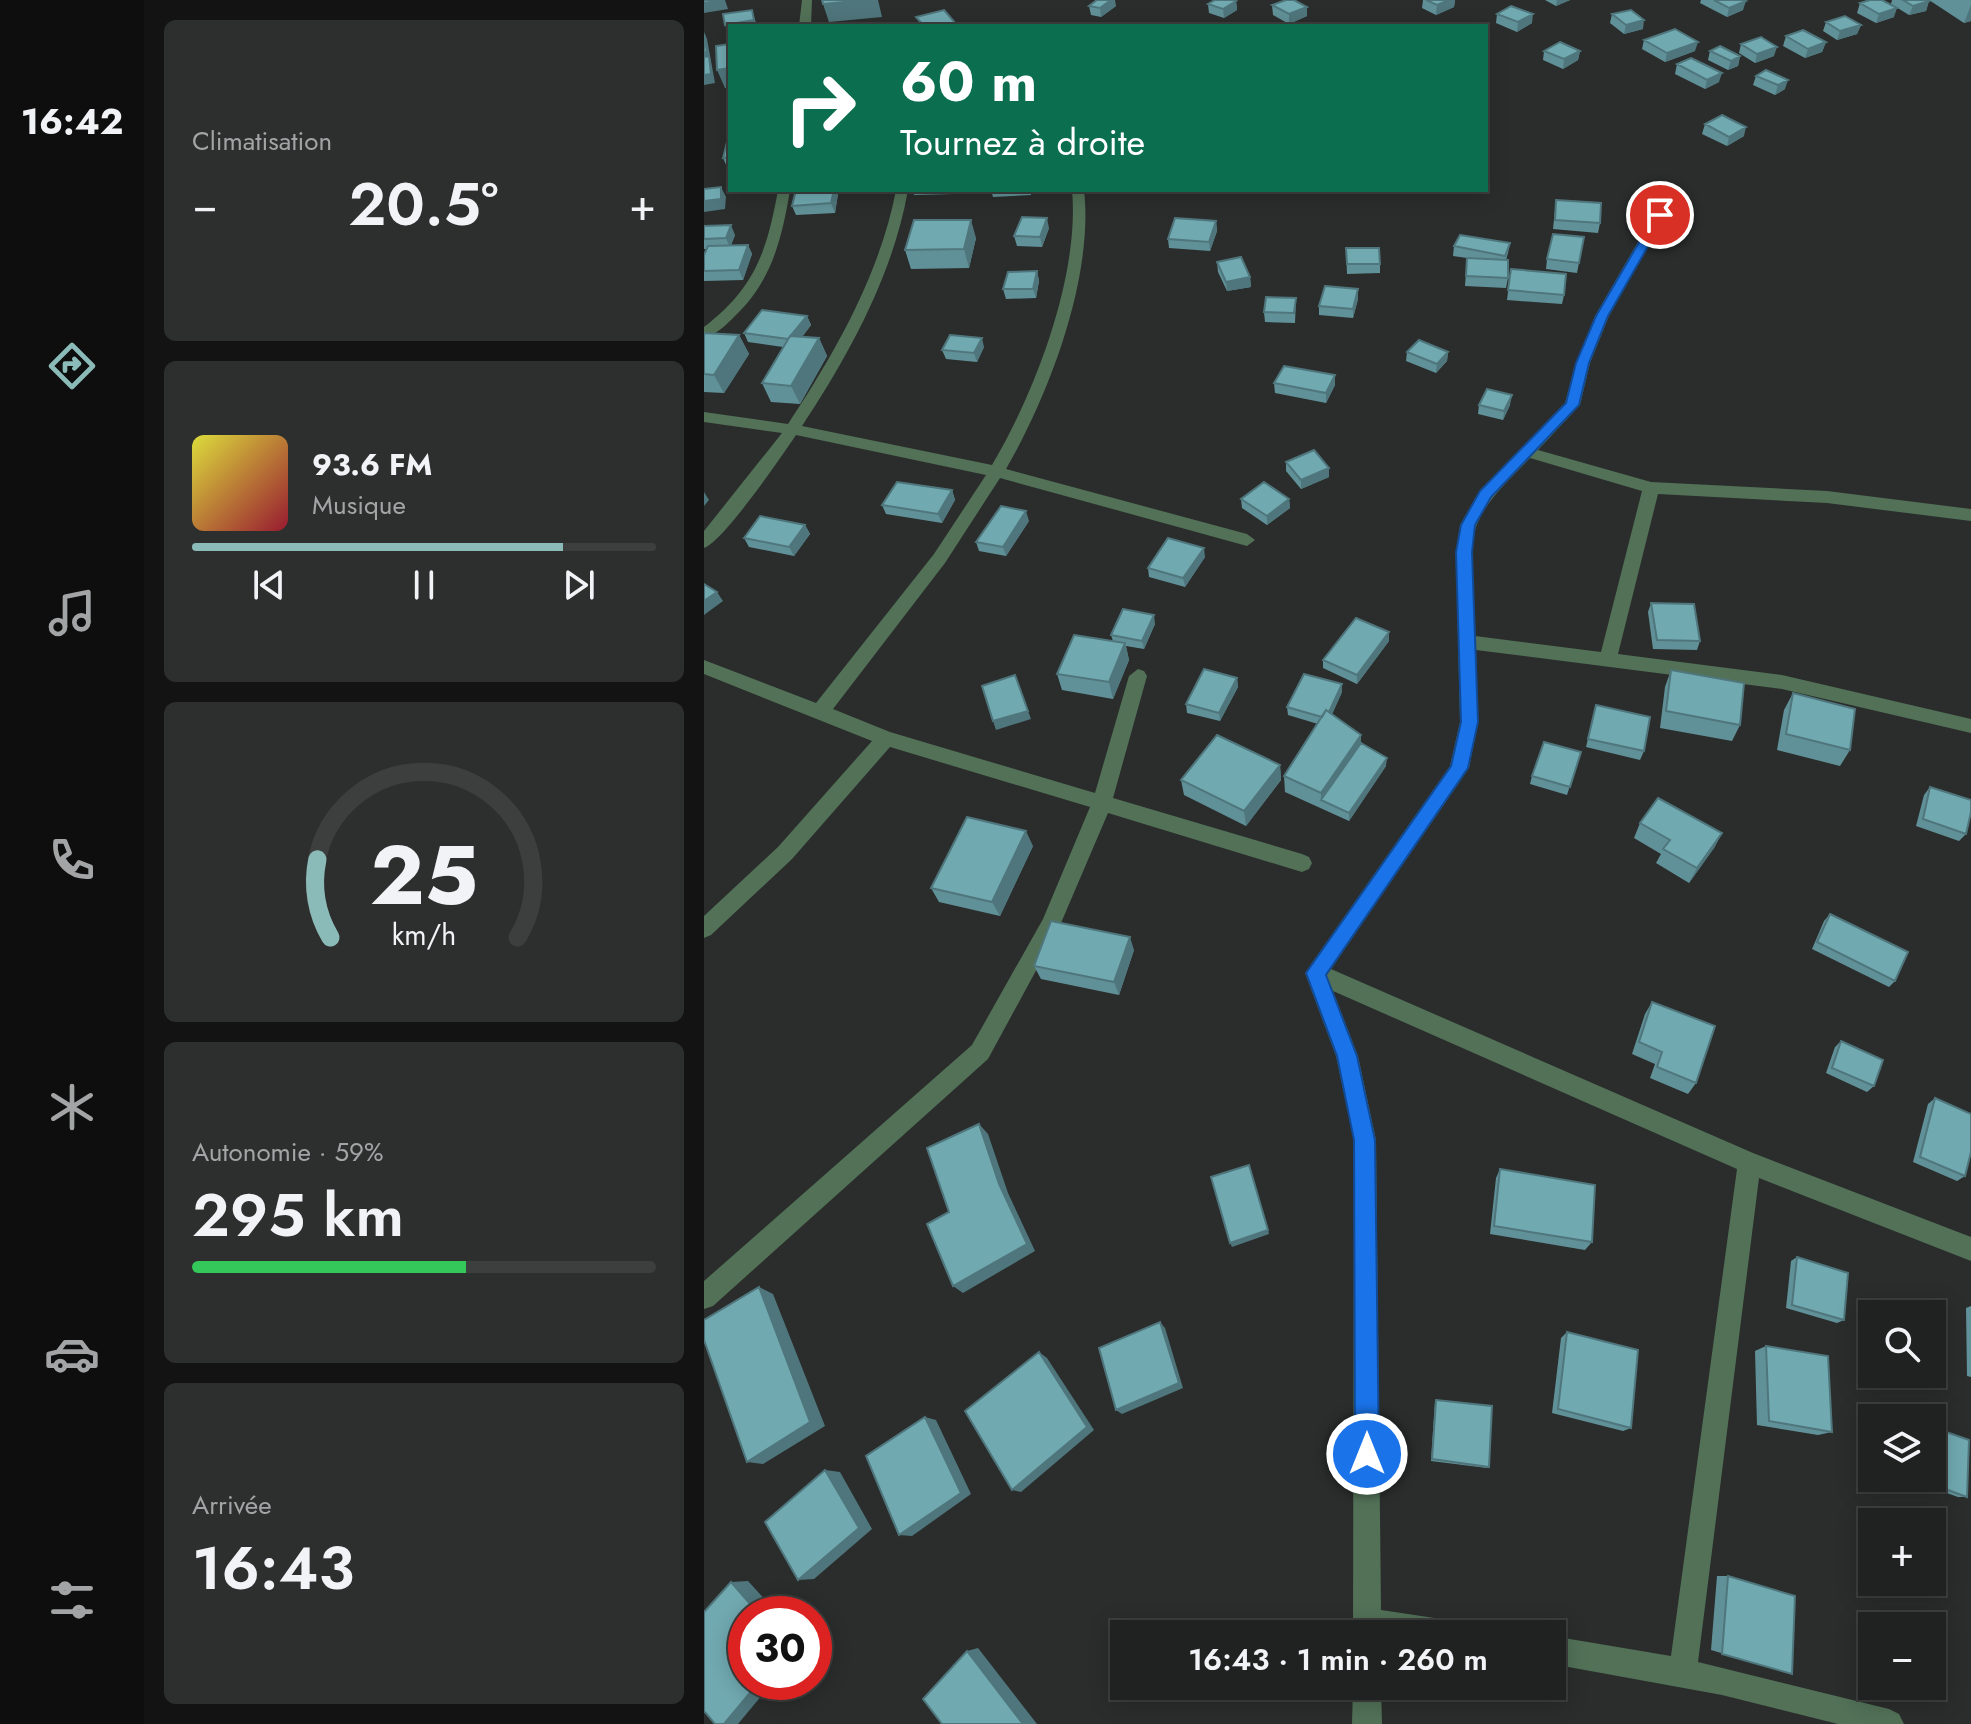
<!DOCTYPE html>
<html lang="fr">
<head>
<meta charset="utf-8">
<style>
  :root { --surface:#202221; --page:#2d2f2e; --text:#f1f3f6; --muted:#a2a4a5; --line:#3d3f3f; --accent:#8bbbb9 }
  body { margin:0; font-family:Jost,sans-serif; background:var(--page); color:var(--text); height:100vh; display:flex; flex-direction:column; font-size:30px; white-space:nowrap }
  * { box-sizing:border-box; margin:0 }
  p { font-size:26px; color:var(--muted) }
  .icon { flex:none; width:44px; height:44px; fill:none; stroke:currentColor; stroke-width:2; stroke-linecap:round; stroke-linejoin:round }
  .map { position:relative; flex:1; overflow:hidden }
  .details { display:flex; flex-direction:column; gap:20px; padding:20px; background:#121312; width:560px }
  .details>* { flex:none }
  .banner { position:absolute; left:24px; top:24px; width:760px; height:168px; border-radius:0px; box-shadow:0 4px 20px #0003,0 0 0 2px var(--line); background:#0b6e4f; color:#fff; overflow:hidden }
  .controls { position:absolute; left:1154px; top:1300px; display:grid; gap:16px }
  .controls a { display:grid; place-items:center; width:88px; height:88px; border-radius:0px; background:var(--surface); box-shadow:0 4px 20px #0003,0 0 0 2px var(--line); font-size:40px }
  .speed { position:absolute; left:24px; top:1596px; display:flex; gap:16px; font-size:40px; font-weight:700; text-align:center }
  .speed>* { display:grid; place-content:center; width:104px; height:104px; border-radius:50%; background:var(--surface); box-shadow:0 4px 20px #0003,0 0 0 2px var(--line); line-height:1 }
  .speed .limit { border:12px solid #d22; background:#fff; color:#111 }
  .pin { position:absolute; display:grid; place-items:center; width:68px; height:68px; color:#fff; margin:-34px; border:4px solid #fff; border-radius:50%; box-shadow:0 2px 8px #0007 }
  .me { position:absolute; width:88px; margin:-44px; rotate:0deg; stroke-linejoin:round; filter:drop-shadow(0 0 6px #0008) }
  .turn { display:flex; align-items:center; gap:28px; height:168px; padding:0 40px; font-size:36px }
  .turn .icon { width:104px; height:104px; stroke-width:2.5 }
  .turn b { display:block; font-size:56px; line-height:68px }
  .big { font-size:60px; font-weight:600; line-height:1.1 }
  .details .widget { flex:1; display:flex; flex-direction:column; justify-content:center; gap:12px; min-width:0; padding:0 28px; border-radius:12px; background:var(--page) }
  .details .dial { align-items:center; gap:0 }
  .dial svg { height:208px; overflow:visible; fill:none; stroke:var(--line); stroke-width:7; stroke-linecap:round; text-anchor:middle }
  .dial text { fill:var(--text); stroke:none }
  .song { display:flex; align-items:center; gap:24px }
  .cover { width:96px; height:96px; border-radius:12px; background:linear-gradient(135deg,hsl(60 70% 55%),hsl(350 70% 35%)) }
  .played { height:8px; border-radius:4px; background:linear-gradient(90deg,var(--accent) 80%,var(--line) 80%) }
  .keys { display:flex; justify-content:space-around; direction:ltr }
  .heat { display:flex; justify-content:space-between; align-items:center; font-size:44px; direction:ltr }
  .charge { height:12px; border-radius:6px; background:linear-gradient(90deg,#34c759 59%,var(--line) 0) }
  .trip { position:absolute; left:406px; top:1620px; width:456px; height:80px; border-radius:0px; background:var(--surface); box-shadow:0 4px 20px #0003,0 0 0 2px var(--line); font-weight:600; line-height:80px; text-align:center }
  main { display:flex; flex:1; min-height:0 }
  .tabs { display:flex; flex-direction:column; width:144px; justify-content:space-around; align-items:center; background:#0d0e0d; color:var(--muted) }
  .tabs .icon { width:56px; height:56px }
  .tabs .selected { color:var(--accent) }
  .tabs b { font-size:36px; color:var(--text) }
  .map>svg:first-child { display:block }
</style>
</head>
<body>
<main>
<nav class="tabs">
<b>16:42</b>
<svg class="icon selected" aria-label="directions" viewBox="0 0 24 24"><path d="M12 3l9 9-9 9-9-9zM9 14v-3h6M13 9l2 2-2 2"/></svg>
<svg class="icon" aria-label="music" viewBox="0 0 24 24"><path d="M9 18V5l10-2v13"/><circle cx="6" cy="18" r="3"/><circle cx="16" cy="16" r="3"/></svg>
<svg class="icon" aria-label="phone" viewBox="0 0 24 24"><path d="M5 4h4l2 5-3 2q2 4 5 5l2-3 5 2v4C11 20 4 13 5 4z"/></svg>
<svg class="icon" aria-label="climate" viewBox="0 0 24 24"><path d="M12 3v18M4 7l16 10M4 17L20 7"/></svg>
<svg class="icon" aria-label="car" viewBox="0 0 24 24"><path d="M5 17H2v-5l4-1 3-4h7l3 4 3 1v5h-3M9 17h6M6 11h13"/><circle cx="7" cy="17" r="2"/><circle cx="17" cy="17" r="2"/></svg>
<svg class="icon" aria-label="filters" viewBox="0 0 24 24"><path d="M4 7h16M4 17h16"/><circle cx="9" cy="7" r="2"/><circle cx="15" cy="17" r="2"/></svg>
</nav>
<section class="details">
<div class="widget"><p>Climatisation</p>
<div class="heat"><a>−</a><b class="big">20.5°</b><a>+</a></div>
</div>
<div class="widget">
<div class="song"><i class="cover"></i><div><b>93.6 FM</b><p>Musique</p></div></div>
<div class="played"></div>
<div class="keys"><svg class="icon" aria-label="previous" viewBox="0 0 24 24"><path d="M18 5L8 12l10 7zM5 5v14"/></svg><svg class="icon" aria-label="pause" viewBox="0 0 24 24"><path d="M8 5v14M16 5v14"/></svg><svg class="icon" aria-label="next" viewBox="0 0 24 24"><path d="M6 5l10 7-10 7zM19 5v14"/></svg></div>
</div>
<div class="widget dial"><svg viewBox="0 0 100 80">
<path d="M14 69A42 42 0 1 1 86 69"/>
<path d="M14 69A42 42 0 0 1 9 39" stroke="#8bbbb9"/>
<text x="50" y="56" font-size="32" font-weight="700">25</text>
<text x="50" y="72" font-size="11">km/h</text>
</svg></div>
<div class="widget"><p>Autonomie · 59%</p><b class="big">295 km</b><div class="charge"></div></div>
<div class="widget"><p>Arrivée</p><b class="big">16:43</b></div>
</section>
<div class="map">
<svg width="1267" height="1724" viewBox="0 0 1267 1724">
  <rect width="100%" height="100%" fill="#2a2d2c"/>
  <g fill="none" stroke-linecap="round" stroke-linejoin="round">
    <path fill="#527157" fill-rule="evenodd" d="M98 0H108L107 26H95Z
      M970 186 976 190 905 316 886 363 876 405 834 450 947 482 1123 491 1267 509V521L1123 503 954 494 914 654 1078 675 1267 719V733L1078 689 772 650 774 722 765 768 627 969 1049 1153 1267 1237V1261L1055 1178 994 1662 1185 1709 1195 1714 1200 1724H1134L1018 1695 848 1664V1636L967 1656 1033 1169 629 991 654 1056 672 1140 677 1610 744 1620 754 1624 758 1634H649L650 1140 632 1056 601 973 746 766 756 722 752 552 756 525 776 490 861 403 872 363 891 316 964 190ZM826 458 938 491 897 652 771 636C770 605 761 550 774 522 785 497 807 478 826 458Z
      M74 190H86C78 238 68 281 31 316 22 325 12 335 0 338V327C51 288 63 251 74 190Z
      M192 190H204C189 275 145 355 98 426L288 465C331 393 376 275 368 190H380C390 277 345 395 302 469L543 534 551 540 543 546 296 478 241 563 129 709 186 732 391 793 425 676 434 669 440 671 443 676 409 798 598 854 605 857 608 863 605 869 598 872 404 813 354 930 284 1059 9 1306 0 1309V1281L268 1045 339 919 386 807 186 747 88 859 7 935 0 938V916L74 847 168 741 0 674V660L112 703 230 554 282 475 92 435C78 456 19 542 0 548V531L78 433 0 422V412L84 424C131 353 176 274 192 190Z
      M649 1686H677L678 1724H648Z"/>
  </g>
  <path fill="#619198" d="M719 0H751L750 7 732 15 718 8Z
    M841 0H866L852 6Z
    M997 0H1040L1039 10 1023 17 996 3Z
    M1188 0H1223L1225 1 1222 11 1205 15 1187 4Z
    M1225 0H1267V21L1260 23Z
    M532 1 533 10 520 18 505 13 504 4Z
    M1156 3 1190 17 1172 23 1153 13Z
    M568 5 603 7V16L585 24 569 15Z
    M385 6H412L397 17 387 15Z
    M793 14 828 23 813 32 792 23Z
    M908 14 939 29 920 34 906 23Z
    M1122 22 1157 25 1153 34 1133 40 1119 31Z
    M1082 36 1122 42 1118 52 1101 58 1079 46Z
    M940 40 991 51 961 62 938 49Z
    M1037 44 1070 56 1051 63 1035 53Z
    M840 51H876L874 60 859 69 839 60Z
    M1006 51 1036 56 1034 66 1024 70 1004 60Z
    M973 64 1015 82 1001 89 971 74Z
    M1052 76 1081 89 1071 95 1049 85Z
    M1001 124 1040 136 1023 146 998 134Z
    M26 142V167H23L19 158Z
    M92 190H133L134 194 131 213 92 215 88 206Z
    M209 190H251L250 194 210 195Z
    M287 190H327V195L289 197Z
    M852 200 896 223 894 233 849 229Z
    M512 221 513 231 506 251 465 248 464 239Z
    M0 226 31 235 27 245H44L48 254 39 280 0 281V255L3 249H0Z
    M345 228 338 247 313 246 310 236Z
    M880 237 873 273 842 269 843 259Z
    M272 238 265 268 207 269 201 250Z
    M806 243 804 253 802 260 804 278 802 288 761 286 763 258 749 256 750 246Z
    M642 248 676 264V273L643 274Z
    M513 262 546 277 547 287 523 291 514 272Z
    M807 269 860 295 858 304 803 300Z
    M333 271 335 281 332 298 302 299 299 289Z
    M592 298 591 323 561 322 560 312Z
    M654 299 649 318 615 315V306Z
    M103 316 107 325 98 337 115 338 123 356 96 404 67 402 58 383 79 347 44 342 40 333Z
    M0 333 35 335 45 354 20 393 0 392Z
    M280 347 273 362 242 359 238 350Z
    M703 352H744L743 361 732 373 702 361Z
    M631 375V385L622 403 571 393 570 383Z
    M775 405H806L799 420 774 414Z
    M582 462 625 468V477L597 489 582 471Z
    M248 490 251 500 238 523 182 514 178 505Z
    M537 499H585L586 508 563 525 538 508Z
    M325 521 302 556 275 551 272 542Z
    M101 525 106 534 90 556 45 547 40 538Z
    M501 557 481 587 445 577 444 568Z
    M947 603 996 641 993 650 949 649 944 612Z
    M451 624 440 649 422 646 425 660 409 699 358 690 353 674 409 641 407 635Z
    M685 632V641L653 684 619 668V660Z
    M967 670 1036 725 1028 741 956 728 961 687Z
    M533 678 534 687 516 721 483 713 482 704Z
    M638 692 628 714 682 766 645 821 581 792 580 776 614 724 584 715 583 707Z
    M1089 693 1146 750 1136 766 1073 750 1080 710Z
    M892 705 940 751 936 760 882 747Z
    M877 752 863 795 826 784 828 776Z
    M576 765 577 780 542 826 480 795 477 780Z
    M1226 787 1262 834 1255 841 1212 826 1220 795Z
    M936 823 1018 833 1010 848 985 883 952 863 957 854 930 838Z
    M329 846 296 916 235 902 227 888Z
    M1126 914 1191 981 1185 987 1108 949 1120 921Z
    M430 950 415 995 337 979 330 966Z
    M948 1002 992 1083 984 1094 946 1078 951 1064 928 1054 941 1014Z
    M1137 1041 1170 1086 1163 1092 1122 1073 1131 1047Z
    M1231 1098 1261 1176 1253 1181 1209 1162 1224 1104Z
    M796 1169 888 1242 881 1250 786 1234 792 1178Z
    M1093 1257 1140 1320 1133 1323 1082 1308 1087 1261Z
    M1267 1306V1377L1263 1376 1262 1308Z
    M863 1332 927 1428 919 1431 848 1413 857 1338Z
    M1062 1346 1128 1432 1114 1435 1053 1425 1051 1351Z
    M732 1400 785 1467 783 1468 727 1461 731 1402Z
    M1206 1478H1228L1263 1497H1254L1206 1480Z
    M1013 1576H1024L1088 1674 1007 1650Z"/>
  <path fill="#4f767c" d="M18 0H21L24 9 0 13V3Z
    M161 0H174L178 17 125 22 119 4Z
    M407 0H411L412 6 397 17 396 8Z
    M745 0H751L750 7 732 15 733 5Z
    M853 0H866L852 6Z
    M532 1 533 10 520 18 519 9Z
    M1042 1 1039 10 1023 17 1025 8Z
    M1225 1 1222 11 1205 15 1209 6Z
    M1267 5V21L1260 23Z
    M603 7V16L585 24V14Z
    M1193 8 1190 17 1172 23 1175 14Z
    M48 10 53 26H26V34H25L21 25Z
    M829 14 828 23 813 32 814 22Z
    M940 20 939 29 920 34 922 25Z
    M1157 25 1153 34 1133 40 1136 31Z
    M0 32 3 39 11 83 0 85Z
    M994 42 991 51 961 62 963 53Z
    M1122 42 1118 52 1101 58 1104 49Z
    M1073 47 1070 56 1051 63 1053 54Z
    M876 51 874 60 859 69 860 59Z
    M1036 56 1034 66 1024 70 1027 61Z
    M26 68V88H21L13 70Z
    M1018 73 1015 82 1001 89 1003 80Z
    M1084 80 1081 89 1071 95 1074 85Z
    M1042 127 1040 136 1023 146 1025 137Z
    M17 187 22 197 21 209 0 212V201Z
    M130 190H133L134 194 131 213 127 203Z
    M343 218 345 228 338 247 336 237Z
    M267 220 272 238 265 268 260 249Z
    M512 221 513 231 506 251 505 242Z
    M27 225 31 235 26 248 22 238Z
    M44 245 48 254 39 280 35 270Z
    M333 271 335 281 332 298 329 289Z
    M546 277 547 287 523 291 522 282Z
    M654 289V299L649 318V309Z
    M103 316 107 325 89 349 85 339Z
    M35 335 45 354 20 393 10 375Z
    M115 338 123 356 96 404 87 386Z
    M278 338 280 347 273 362 270 353Z
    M744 352 743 361 732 373 733 364Z
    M631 375V385L622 403V393Z
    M808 395 806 405 799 420 800 411Z
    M625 468V477L597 489V480Z
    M248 490 251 500 238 523 234 514Z
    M0 492 5 500 0 506Z
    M585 499 586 508 563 525V516Z
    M322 511 325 521 302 556 299 547Z
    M101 525 106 534 90 556 85 547Z
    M500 548 501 557 481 587 479 578Z
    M13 592 19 601 0 615V601Z
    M450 615 451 624 440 649 438 641Z
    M685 632V641L653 684V675Z
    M421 643 425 660 409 699 405 682Z
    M311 675 327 719 292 730 289 721Z
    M533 678 534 687 516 721 515 713Z
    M638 684V692L623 726 622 718Z
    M657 735V751L617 800V793Z
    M683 758 682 766 645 821V813Z
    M576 765 577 780 542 826 540 811Z
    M322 831 329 846 296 916 288 902Z
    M1018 833 1010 848 985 883 993 868Z
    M426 937 430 950 415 995 410 982Z
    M275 1124 284 1134 304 1193 331 1251 259 1293 249 1286 295 1184Z
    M564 1230 565 1234 528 1247 526 1243Z
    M55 1287 69 1294 121 1426 59 1464 43 1462Z
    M456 1322 461 1328 479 1388 418 1414 412 1410Z
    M335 1352 343 1358 390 1430 317 1492 308 1490Z
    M221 1417 232 1420 267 1494 208 1536 195 1535Z
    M121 1470 136 1472 168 1529 110 1579 94 1580Z
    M44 1581 74 1614H55L27 1582Z
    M274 1648 333 1724H319L263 1651Z
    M55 1682H69L34 1724H20Z"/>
  <path fill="#71a9b1" stroke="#4f767c" stroke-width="2" d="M0 0H18L0 3Z
    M118 0H161L119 4Z
    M393 0H407L396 8 385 6Z
    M511 0H529L532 1 519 9 504 4Z
    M582 0H590L603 7 585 14 568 5Z
    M722 0H745L733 5Z
    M1010 0H1040L1042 1 1025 8Z
    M1166 0H1178L1193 8 1175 14 1156 3Z
    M1199 0H1223L1225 1 1209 6Z
    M807 6 829 14 814 22 793 14Z
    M48 10 50 20 21 25 19 14Z
    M240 10 253 25 248 26H220L212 17Z
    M927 10 940 20 922 25 908 14Z
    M1141 16 1157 25 1136 31 1122 22Z
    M971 29 994 42 963 53 940 40Z
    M1099 30 1122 42 1104 49 1082 36Z
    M0 34 3 52H0Z
    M1057 37 1073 47 1053 54 1037 44Z
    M856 42 876 51 860 59 840 51Z
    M26 44V68L13 70 12 46Z
    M1016 46 1036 56 1027 61 1006 51Z
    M5 56 7 74 0 75V57Z
    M987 58 1018 73 1003 80 973 64Z
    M1062 70 1084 80 1074 85 1052 76Z
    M1018 115 1042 127 1025 137 1001 124Z
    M23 142H26V157L19 158Z
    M17 187V199L0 201V189Z
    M92 190H130L127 203 88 206Z
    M852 200 897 203 896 223 851 220Z
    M318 217 343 218 336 237 310 236Z
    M471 218 512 221 505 242 464 239Z
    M210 220H267L260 249 201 250Z
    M27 225 22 238 0 239V226Z
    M849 234 880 237 875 263 843 259Z
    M756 235 806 243 801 256 750 246Z
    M44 245 35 270 0 271V255L4 246Z
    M642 248H675L676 264H643Z
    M537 257 546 277 522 282 513 262Z
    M763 258 804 260V278L762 276Z
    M807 269 862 274 860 295 804 290Z
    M333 271 329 289H299L304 272Z
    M621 286 654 289 649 309 615 306Z
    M562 297 592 298 590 313 560 312Z
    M58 310 103 316 84 339 40 333Z
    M0 333 35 335 10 375 0 374Z
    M246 335 278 338 270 353 238 350Z
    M86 336 115 338 87 386 58 383Z
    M715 340 744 352 733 364 703 352Z
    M580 366 631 375 622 393 570 383Z
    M783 389 808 395 800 411 775 405Z
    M610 450 625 468 597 480 582 462Z
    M193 482 248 490 234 514 178 505Z
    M560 482 585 499 563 516 537 499Z
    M297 506 322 511 299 547 272 542Z
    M56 516 101 525 85 547 40 538Z
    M464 538 500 548 479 578 444 568Z
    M0 584 13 592 0 601Z
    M947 603 990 604 996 641 953 640Z
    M419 609 450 615 438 641 407 635Z
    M652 618 685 632 653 675 619 660Z
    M370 635 421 643 405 682 353 674Z
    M500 669 533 678 515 713 482 704Z
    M967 670 1040 683 1036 725 962 711Z
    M600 674 638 684 625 712 622 710 618 717 583 707Z
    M311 675 324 711 289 721 278 686Z
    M1089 693 1151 709 1146 750 1082 734Z
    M892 705 946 717 940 751 884 739Z
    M622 710 657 735 617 793 580 776Z
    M513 735 576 765 540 811 477 780Z
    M840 742 877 752 866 787 828 776Z
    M657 743 683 758 645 813 617 800Z
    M1226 787 1267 800V812L1262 834 1219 819Z
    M954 798 1018 833 993 868 959 849 966 840 936 823Z
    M263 817 322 831 288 902 227 888Z
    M1126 914 1204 952 1191 981 1113 942Z
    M347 921 426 937 410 982 330 966Z
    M948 1002 1011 1026 992 1083 953 1067 958 1052 935 1042Z
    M1137 1041 1179 1060 1170 1086 1128 1068Z
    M1231 1098 1267 1114V1152L1261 1176 1216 1157Z
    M275 1124 295 1184 323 1244 249 1286 223 1224 245 1212 223 1148Z
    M545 1165 564 1230 526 1243 507 1177Z
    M796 1169 891 1185 888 1242 790 1226Z
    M1093 1257 1144 1273 1140 1320 1088 1305Z
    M55 1287 106 1422 43 1462 0 1340V1320Z
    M456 1322 475 1383 412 1410 395 1348Z
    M863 1332 934 1350 927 1428 854 1409Z
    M1062 1346 1124 1356 1128 1432 1065 1421Z
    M335 1352 383 1427 308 1490 261 1411Z
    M732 1400 788 1406 785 1467 728 1459Z
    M221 1417 257 1493 195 1535 162 1456Z
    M1228 1427 1265 1440 1263 1497 1214 1479 1228 1478Z
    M121 1470 155 1528 94 1580 61 1522Z
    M1024 1576 1091 1596 1088 1674 1018 1654Z
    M27 1582 55 1614H42V1682H55L20 1724H11L0 1711V1612Z
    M263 1651 319 1724H238L219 1699Z"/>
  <path fill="#1a73e8" stroke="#114b97" stroke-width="2" d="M952 213 962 215 904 316 885 363 875 405 787 497 771 525 768 552 774 722 764 768 622 975 653 1056 671 1140 675 1454 671 1462 663 1466 654 1462 651 1454 650 1140 633 1056 602 973 747 766 757 722 752 552 757 525 776 491 862 403 872 363 892 316Z"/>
</svg>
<div class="controls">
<a><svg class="icon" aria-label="search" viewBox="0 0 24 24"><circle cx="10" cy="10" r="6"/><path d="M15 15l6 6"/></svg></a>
<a><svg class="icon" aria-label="layers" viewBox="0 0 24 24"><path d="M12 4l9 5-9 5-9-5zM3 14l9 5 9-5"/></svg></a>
<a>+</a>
<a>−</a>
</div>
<div class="speed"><div class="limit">30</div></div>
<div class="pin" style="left:956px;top:215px;background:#d93025"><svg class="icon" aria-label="arrive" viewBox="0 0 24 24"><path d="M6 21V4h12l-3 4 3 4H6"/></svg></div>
<svg class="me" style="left:663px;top:1454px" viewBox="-20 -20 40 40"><circle r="17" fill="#1a73e8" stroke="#fff" stroke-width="3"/><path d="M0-11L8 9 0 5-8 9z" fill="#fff"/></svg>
<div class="trip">16:43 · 1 min · 260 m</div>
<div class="banner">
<div class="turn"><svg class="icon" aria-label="right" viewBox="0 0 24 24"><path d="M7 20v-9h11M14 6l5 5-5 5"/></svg><div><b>60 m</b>Tournez à droite</div></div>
</div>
</div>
</main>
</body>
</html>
